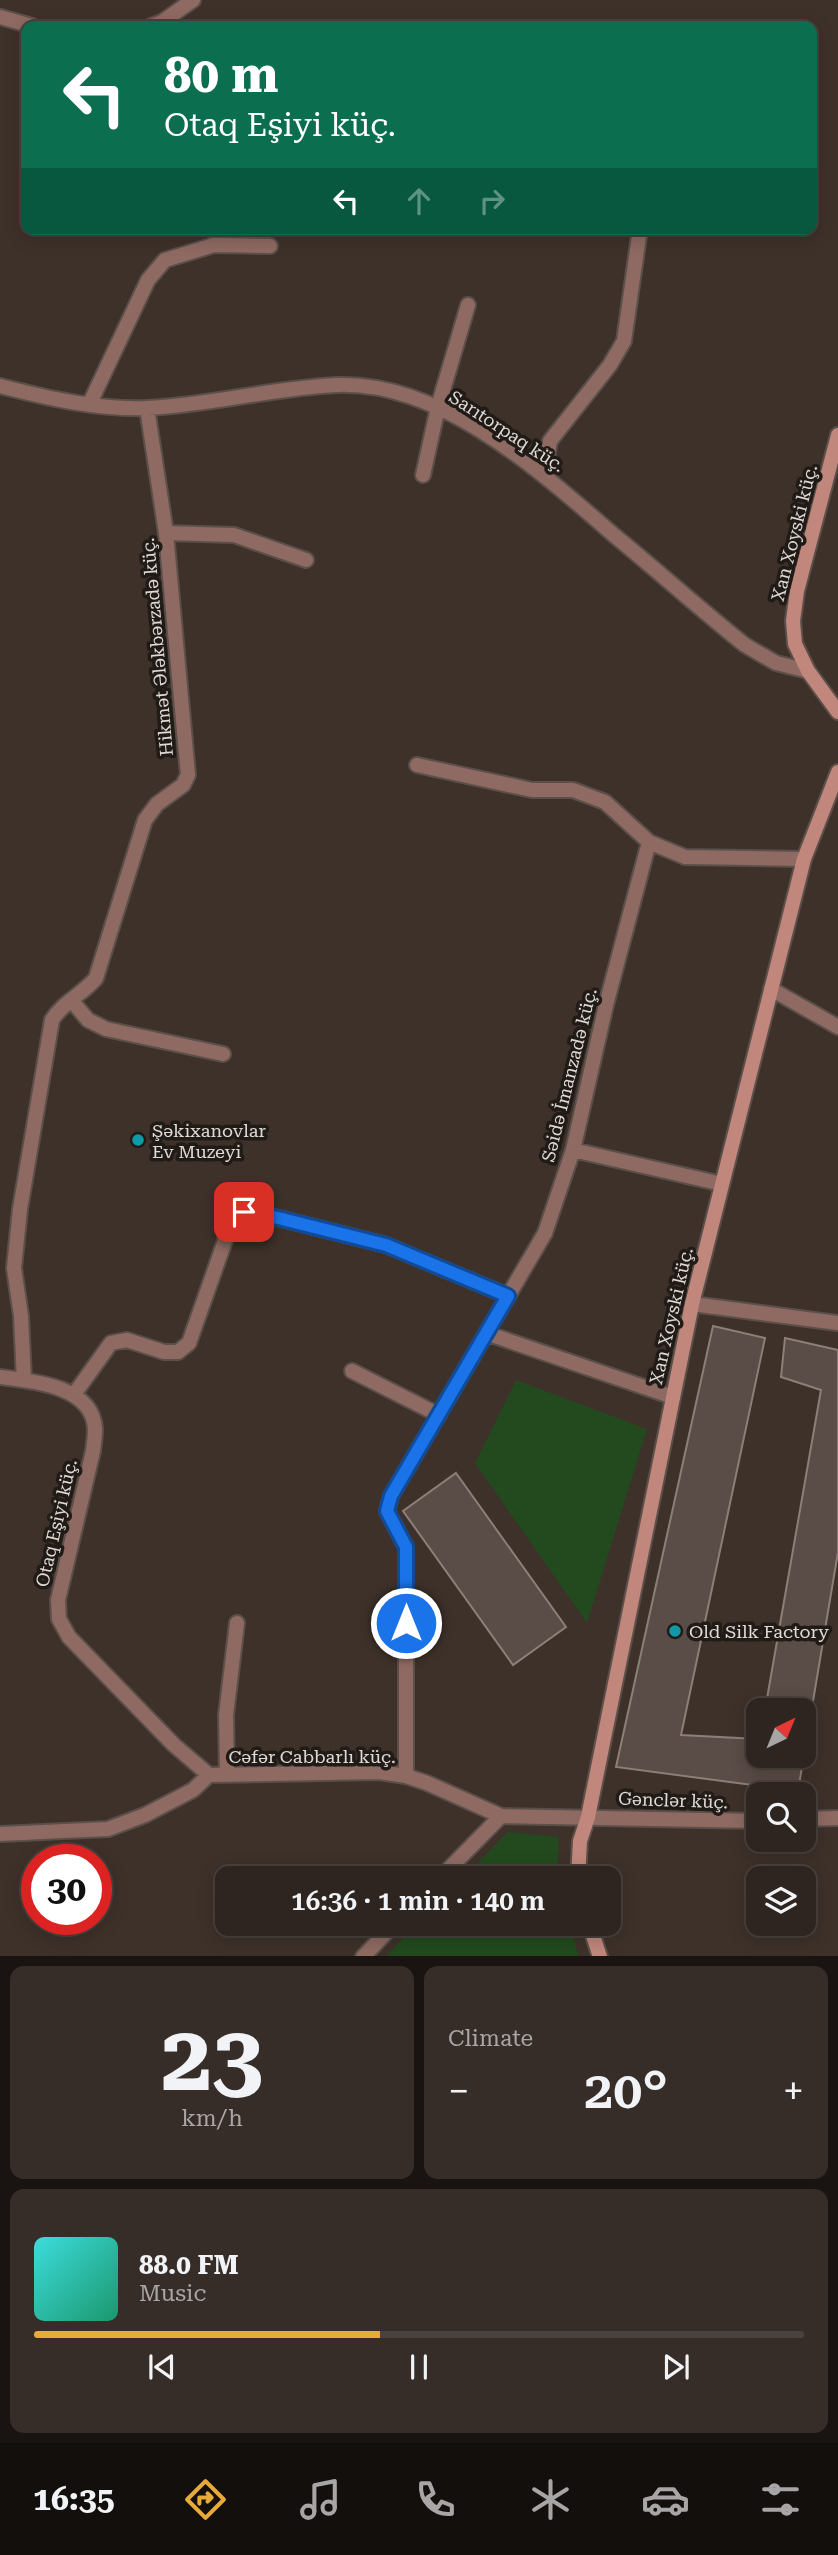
<!DOCTYPE html>
<html lang="en">
<head>
<meta charset="utf-8">
<style>
  :root { --surface:#2e2520; --page:#362d29; --text:#f1f3f6; --muted:#a7a5a5; --line:#49423e; --accent:#eaaa38 }
  body { margin:0; font-family:"Roboto Serif",serif; background:var(--page); color:var(--text); height:100vh; display:flex; flex-direction:column; font-size:26px; white-space:nowrap }
  * { box-sizing:border-box; margin:0 }
  p { font-size:23px; color:var(--muted) }
  .icon { flex:none; width:38px; height:38px; fill:none; stroke:currentColor; stroke-width:2; stroke-linecap:round; stroke-linejoin:round }
  .map { position:relative; height:1956px; overflow:hidden }
  .drawer { display:flex; flex-direction:column; gap:10px; padding:10px; background:#191412; flex:1 }
  .drawer>* { flex:none }
  .banner { position:absolute; left:21px; top:21px; width:796px; height:214px; border-radius:14px; box-shadow:0 4px 18px #0003,0 0 0 2px var(--line); background:#0b6e4f; color:#fff; overflow:hidden }
  .needle { width:46px; rotate:43deg }
  .fabs { position:absolute; left:746px; top:1698px; display:grid; gap:14px }
  .fabs a { display:grid; place-items:center; width:70px; height:70px; border-radius:14px; background:var(--surface); box-shadow:0 4px 18px #0003,0 0 0 2px var(--line); font-size:35px }
  .speed { position:absolute; left:21px; top:1844px; display:flex; gap:14px; font-size:35px; font-weight:700; text-align:center }
  .speed>* { display:grid; place-content:center; width:91px; height:91px; border-radius:50%; background:var(--surface); box-shadow:0 4px 18px #0003,0 0 0 2px var(--line); line-height:1 }
  .speed .limit { border:10px solid #d22; background:#fff; color:#111 }
  .pin { position:absolute; display:grid; place-items:center; width:60px; height:60px; color:#fff; margin:-30px; border-radius:14px; box-shadow:0 4px 10px #0006 }
  .me { position:absolute; width:77px; margin:-38px; rotate:0deg; stroke-linejoin:round; filter:drop-shadow(0 0 5px #0008) }
  .turn { display:flex; align-items:center; gap:24px; height:147px; padding:0 28px; font-size:32px }
  .turn .icon { width:91px; height:91px; stroke-width:2.5 }
  .turn b { display:block; font-size:49px; line-height:60px }
  .lanes { display:flex; align-items:center; height:66px; padding:0 28px; background:#0003; justify-content:center; gap:35px; direction:ltr }
  .lanes .off { opacity:.35 }
  .big { font-size:52px; font-weight:600; line-height:1.1 }
  .drawer .tile { flex:1; display:flex; flex-direction:column; justify-content:center; gap:10px; min-width:0; padding:0 24px; border-radius:14px; background:var(--page) }
  .drawer .dial { align-items:center; gap:0 }
  .dial b { font-size:91px; line-height:1 }
  .song { display:flex; align-items:center; gap:21px }
  .cover { width:84px; height:84px; border-radius:10px; background:linear-gradient(135deg,hsl(180 70% 55%),hsl(160 70% 35%)) }
  .played { height:7px; border-radius:4px; background:linear-gradient(90deg,var(--accent) 45%,var(--line) 45%) }
  .keys { display:flex; justify-content:space-around; direction:ltr }
  .heat { display:flex; justify-content:space-between; align-items:center; font-size:38px; direction:ltr }
  .drawer .tiles { flex:1; display:grid; gap:10px; grid-template-columns:1fr 1fr }
  .tile:last-child { grid-column:span 2 }
  .trip { position:absolute; left:215px; top:1866px; width:406px; height:70px; border-radius:14px; background:var(--surface); box-shadow:0 4px 18px #0003,0 0 0 2px var(--line); font-weight:600; line-height:70px; text-align:center }
  .tabs { display:flex; height:112px; justify-content:space-around; align-items:center; background:#120f0d; color:var(--muted) }
  .tabs .icon { width:49px; height:49px }
  .tabs .current { color:var(--accent) }
  .tabs b { font-size:32px; color:var(--text) }
  .map>svg:first-child { display:block }
</style>
</head>
<body>
<div class="map">
<svg width="838" height="1957" viewBox="0 0 838 1957">
  <rect width="100%" height="100%" fill="#3e312a"/>
  <path fill="#224a1e" d="M516 1380 647 1429 587 1623 475 1463Z
    M508 1832 559 1837 557 1878H463Z
    M418 1923H568L579 1956H386Z"/>
  <path fill="#5a4c46" stroke="#8e7e78" stroke-width="2" d="M713 1326 765 1338 681 1735 758 1739V1755H803V1710H765L821 1390 781 1377 785 1338 838 1350V1552L798 1791 616 1767Z
    M456 1473 566 1627 513 1665 403 1511Z"/>
  <g fill="none" stroke-linecap="round" stroke-linejoin="round">
    <g stroke="#5b4f49" stroke-width="18">
      <path id="lane" d="M352 1371 439 1415"/>
    </g>
    <g stroke="#5b4f49" stroke-width="18">
      <path id="street" d="M0 17 32 26
        M151 26 162 22 193 0
        M0 386C47 398 98 410 147 408 210 405 273 388 337 385 442 381 541 472 615 536 659 572 701 610 745 645L776 663 808 671
        M90 403 148 280 165 260 214 245 270 246
        M423 475 438 407 468 305
        M544 475 550 441 610 365 624 341 640 229
        M166 533 234 535 306 560
        M417 765 532 790H573L605 802 649 842 685 857 804 859
        M771 989 838 1027
        M71 1000 88 1020 106 1029 223 1054
        M573 1150 722 1184
        M692 1304 838 1323
        M486 1333 673 1397
        M0 1377C33 1381 93 1386 95 1429 95 1436 94 1444 93 1451L58 1600 59 1619 69 1637 174 1745 209 1775
        M24 1380 21 1316 14 1268 20 1209 52 1020C63 1002 83 994 96 978L145 820 157 804 183 785 188 775 166 533 147 408
        M75 1393 111 1343 127 1340 164 1352H178L189 1343 232 1221 244 1212 258 1213 386 1245 508 1296
        M227 1775 226 1715 237 1623
        M406 1776V1547L387 1511 391 1496 545 1233 573 1150 606 1005 649 842
        M803 1819 838 1818
        M0 1834 108 1829 145 1815 193 1790 209 1775 379 1772 406 1776 427 1783 501 1816 758 1821
        M440 1878 501 1816
        M363 1957 395 1923"/>
    </g>
    <g stroke="#5b4f49" stroke-width="18">
      <path id="secondary" d="M838 435 797 591 793 621 795 644 808 671 838 712
        M578 1878 580 1841 588 1817 692 1304 804 859 838 772
        M589 1923 600 1957"/>
    </g>
    <use href="#lane" stroke="#8f6a63" stroke-width="14"/>
    <use href="#street" stroke="#8f6a63" stroke-width="14"/>
    <use href="#secondary" stroke="#c2877c" stroke-width="14"/>
  </g>
  <g fill="none" stroke-linecap="round" stroke-linejoin="round">
    <g stroke="#114b97" stroke-width="18">
      <path id="route" d="M244 1212 258 1213 386 1245 508 1296 391 1496 387 1511 406 1547V1623"/>
    </g>
    <use href="#route" stroke="#1a73e8" stroke-width="12"/>
  </g>
  <g fill="#0f9aa8" stroke="#201b17" stroke-width="2.5">
    <circle cx="138" cy="1140" r="7"/>
    <circle cx="675" cy="1631" r="7"/>
  </g>
  <g text-anchor="middle" dominant-baseline="central" stroke-width="7" stroke-linejoin="round" paint-order="stroke">
    <g font-size="18" fill="#e1d9d4" stroke="#201b17">
      <text transform="translate(507 431) rotate(33)">Sarıtorpaq küç.</text>
      <text transform="translate(794 533) rotate(-76)">Xan Xoyski küç.</text>
      <text transform="translate(157 647) rotate(-95)">Hikmət Ələkbərzadə küç.</text>
      <text transform="translate(569 1075) rotate(-76)">Səidə İmanzadə küç.</text>
      <text transform="translate(671 1316) rotate(-77)">Xan Xoyski küç.</text>
      <text transform="translate(56 1523) rotate(-77)">Otaq Eşiyi küç.</text>
      <text x="312" y="1756">Cəfər Cabbarlı küç.</text>
      <text transform="translate(673 1800) rotate(2)">Gənclər küç.</text>
    </g>
    <g font-size="18" fill="#e1d9d4" stroke="#201b17" text-anchor="start">
      <text x="152" y="1130">Şəkixanovlar<tspan x="152" dy="21">Ev Muzeyi</tspan></text>
      <text x="689" y="1631">Old Silk Factory</text>
    </g>
  </g>
</svg>
<div class="fabs">
<a><svg class="needle" viewBox="-14 -14 28 28"><path d="M0-13l5 13h-10z" fill="#e53935"/><path d="M0 13l5-13h-10z" fill="#a7a5a5"/></svg></a>
<a><svg class="icon" aria-label="search" viewBox="0 0 24 24"><circle cx="10" cy="10" r="6"/><path d="M15 15l6 6"/></svg></a>
<a><svg class="icon" aria-label="layers" viewBox="0 0 24 24"><path d="M12 4l9 5-9 5-9-5zM3 14l9 5 9-5"/></svg></a>
</div>
<div class="speed"><div class="limit">30</div></div>
<div class="pin" style="left:244px;top:1212px;background:#d93025"><svg class="icon" aria-label="arrive" viewBox="0 0 24 24"><path d="M6 21V4h12l-3 4 3 4H6"/></svg></div>
<svg class="me" style="left:406px;top:1623px" viewBox="-20 -20 40 40"><circle r="17" fill="#1a73e8" stroke="#fff" stroke-width="3"/><path d="M0-11L8 9 0 5-8 9z" fill="#fff"/></svg>
<div class="trip">16:36 · 1 min · 140 m</div>
<div class="banner">
<div class="turn"><svg class="icon" aria-label="left" viewBox="0 0 24 24"><path d="M17 20v-9H6M10 6l-5 5 5 5"/></svg><div><b>80 m</b>Otaq Eşiyi küç.</div></div>
<div class="lanes"><svg class="icon" aria-label="left" viewBox="0 0 24 24"><path d="M17 20v-9H6M10 6l-5 5 5 5"/></svg><svg class="icon off" aria-label="ahead" viewBox="0 0 24 24"><path d="M12 20V5M6 11l6-6 6 6"/></svg><svg class="icon off" aria-label="right" viewBox="0 0 24 24"><path d="M7 20v-9h11M14 6l5 5-5 5"/></svg></div>
</div>
</div>
<section class="drawer">
<div class="tiles">
<div class="tile dial"><b>23</b><p>km/h</p></div>
<div class="tile"><p>Climate</p>
<div class="heat"><a>−</a><b class="big">20°</b><a>+</a></div>
</div>
<div class="tile">
<div class="song"><i class="cover"></i><div><b>88.0 FM</b><p>Music</p></div></div>
<div class="played"></div>
<div class="keys"><svg class="icon" aria-label="previous" viewBox="0 0 24 24"><path d="M18 5L8 12l10 7zM5 5v14"/></svg><svg class="icon" aria-label="pause" viewBox="0 0 24 24"><path d="M8 5v14M16 5v14"/></svg><svg class="icon" aria-label="next" viewBox="0 0 24 24"><path d="M6 5l10 7-10 7zM19 5v14"/></svg></div>
</div>
</div>
</section>
<nav class="tabs">
<b>16:35</b>
<svg class="icon current" aria-label="directions" viewBox="0 0 24 24"><path d="M12 3l9 9-9 9-9-9zM9 14v-3h6M13 9l2 2-2 2"/></svg>
<svg class="icon" aria-label="music" viewBox="0 0 24 24"><path d="M9 18V5l10-2v13"/><circle cx="6" cy="18" r="3"/><circle cx="16" cy="16" r="3"/></svg>
<svg class="icon" aria-label="phone" viewBox="0 0 24 24"><path d="M5 4h4l2 5-3 2q2 4 5 5l2-3 5 2v4C11 20 4 13 5 4z"/></svg>
<svg class="icon" aria-label="climate" viewBox="0 0 24 24"><path d="M12 3v18M4 7l16 10M4 17L20 7"/></svg>
<svg class="icon" aria-label="car" viewBox="0 0 24 24"><path d="M5 17H2v-5l4-1 3-4h7l3 4 3 1v5h-3M9 17h6M6 11h13"/><circle cx="7" cy="17" r="2"/><circle cx="17" cy="17" r="2"/></svg>
<svg class="icon" aria-label="filters" viewBox="0 0 24 24"><path d="M4 7h16M4 17h16"/><circle cx="9" cy="7" r="2"/><circle cx="15" cy="17" r="2"/></svg>
</nav>
</body>
</html>
